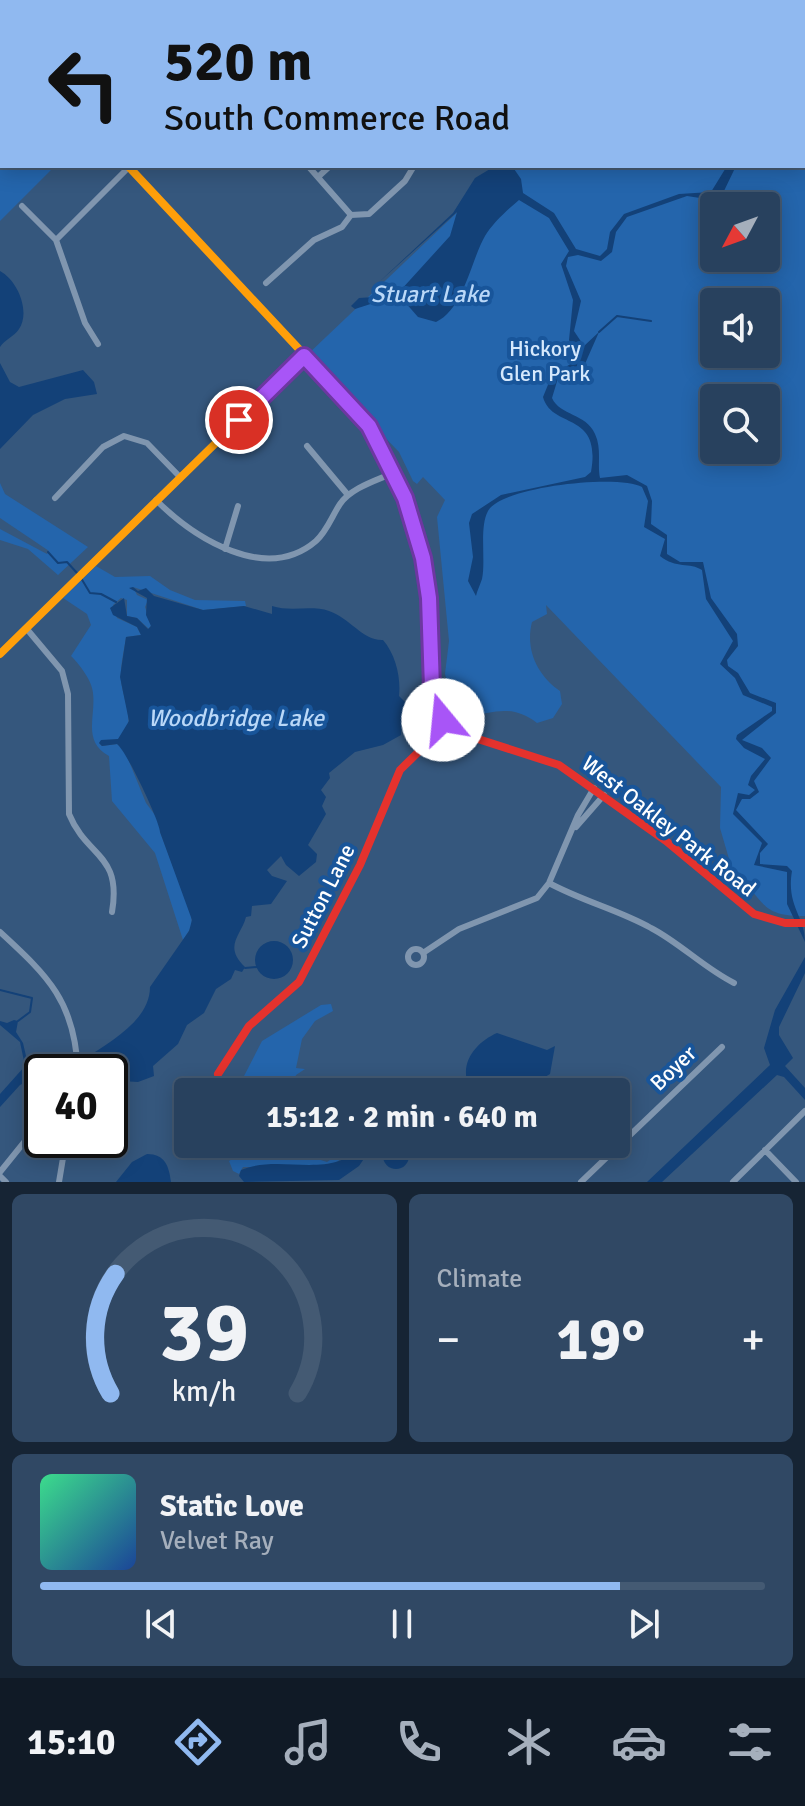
<!DOCTYPE html>
<html lang="en">
<head>
<meta charset="utf-8">
<style>
  :root { --surface:#28415e; --page:#304864; --text:#f1f3f6; --muted:#a5afbc; --line:#445a73; --accent:#90b9f0 }
  body { margin:0; font-family:Signika,sans-serif; background:var(--page); color:var(--text); height:100vh; display:flex; flex-direction:column; font-size:30px; white-space:nowrap }
  * { box-sizing:border-box; margin:0 }
  p { font-size:26px; color:var(--muted) }
  .icon { flex:none; width:44px; height:44px; fill:none; stroke:currentColor; stroke-width:2; stroke-linecap:round; stroke-linejoin:round }
  .map { position:relative; height:1182px; overflow:hidden }
  .side { display:flex; flex-direction:column; gap:12px; padding:12px; background:#162434; flex:1 }
  .side>* { flex:none }
  .banner { position:absolute; left:0px; top:0px; width:806px; height:168px; box-shadow:0 4px 20px #0003,0 0 0 2px var(--line); background:#90b9f0; color:#111; overflow:hidden }
  .needle { width:52px; rotate:229deg }
  .tools { position:absolute; left:700px; top:192px; display:grid; gap:16px }
  .tools a { display:grid; place-items:center; width:80px; height:80px; border-radius:8px; background:var(--surface); box-shadow:0 4px 20px #0003,0 0 0 2px var(--line); font-size:40px }
  .speed { position:absolute; left:24px; top:1054px; display:flex; gap:16px; font-size:40px; font-weight:700; text-align:center }
  .speed>* { display:grid; place-content:center; width:104px; height:104px; border-radius:50%; background:var(--surface); box-shadow:0 4px 20px #0003,0 0 0 2px var(--line); line-height:1 }
  .speed .limit { border:4px solid #111; border-radius:12px; background:#fff; color:#111 }
  .pin { position:absolute; display:grid; place-items:center; width:68px; height:68px; color:#fff; margin:-34px; border:4px solid #fff; border-radius:50%; box-shadow:0 2px 8px #0007 }
  .me { position:absolute; width:88px; margin:-44px; rotate:343deg; stroke-linejoin:round; filter:drop-shadow(0 0 6px #0008) }
  .turn { display:flex; align-items:center; gap:28px; height:168px; padding:0 32px; font-size:36px }
  .turn .icon { width:104px; height:104px; stroke-width:2.5 }
  .turn b { display:block; font-size:56px; line-height:68px }
  .big { font-size:60px; font-weight:700; line-height:1.1 }
  .side .widget { flex:1; display:flex; flex-direction:column; justify-content:center; gap:12px; min-width:0; padding:0 28px; border-radius:12px; background:var(--page) }
  .side .dial { align-items:center; gap:0 }
  .dial svg { height:208px; overflow:visible; fill:none; stroke:var(--line); stroke-width:7; stroke-linecap:round; text-anchor:middle }
  .dial text { fill:var(--text); stroke:none }
  .song { display:flex; align-items:center; gap:24px }
  .cover { width:96px; height:96px; border-radius:12px; background:linear-gradient(135deg,hsl(150 70% 55%),hsl(220 70% 35%)) }
  .played { height:8px; border-radius:4px; background:linear-gradient(90deg,var(--accent) 80%,var(--line) 80%) }
  .keys { display:flex; justify-content:space-around; direction:ltr }
  .heat { display:flex; justify-content:space-between; align-items:center; font-size:44px; direction:ltr }
  .side .tiles { flex:1; display:grid; gap:12px; grid-template-columns:1fr 1fr }
  .widget:last-child { grid-column:span 2 }
  .trip { position:absolute; left:174px; top:1078px; width:456px; height:80px; border-radius:8px; background:var(--surface); box-shadow:0 4px 20px #0003,0 0 0 2px var(--line); font-weight:700; line-height:80px; text-align:center }
  .menu { display:flex; height:128px; justify-content:space-around; align-items:center; background:#101a26; color:var(--muted) }
  .menu .icon { width:56px; height:56px }
  .menu .on { color:var(--accent) }
  .menu b { font-size:36px; color:var(--text) }
  .map>svg:first-child { display:block }
</style>
</head>
<body>
<div class="map">
<svg width="805" height="1182" viewBox="0 0 805 1182">
  <rect width="100%" height="100%" fill="#35577d"/>
  <path fill="#2465ac" fill-rule="evenodd" d="M681 0H805V916C756 917 766 896 734 876L720 828 721 787 546 605 547 614 532 622C525 649 537 675 560 691L562 704 553 718 537 723C512 704 495 712 467 717L454 707 445 674 449 641 437 517 445 500 423 477 417 484 413 481 399 452 306 356 506 166H804V2H679ZM714 206H766V258H714ZM714 302H766V354H714ZM714 398H766V450H714Z
    M0 51 2 166H55L0 221Z
    M0 483 5 494 88 547 58 575 28 549 0 540V529L47 554 49 551 0 518Z
    M96 566 115 577 150 576 170 590 195 600 245 601 246 606 203 610 133 587 137 595 148 600 145 607 151 625 149 629 137 618 127 616V600L121 598 113 605 117 618 137 627 141 635 126 637C124 651 120 666 121 680 122 697 139 729 118 739 113 741 105 741 99 743L102 746 117 744 124 749 146 803 161 823 160 832 191 914 192 926 183 940 155 853 112 801 109 756C82 741 96 717 93 693 92 680 79 664 71 656L91 625 87 614 63 598Z
    M331 1004 333 1011 315 1021 302 1039 296 1068 305 1069 296 1075 291 1089 247 1091 244 1076 262 1041 321 1005Z
    M354 1144H358L331 1167H243L239 1174 233 1171 229 1161 246 1151 273 1145 327 1162Z"/>
  <path fill="#134178" d="M495 166H512L521 179 523 193 554 213 576 249 600 256 607 249 610 232 624 214 679 194 711 192 727 166H736L723 193 713 200 687 196 627 217 616 232 612 252 601 261 578 255 568 257 566 266 581 301 574 331 584 346 599 332 584 366 558 378 552 398C560 416 586 413 595 434 602 449 597 464 600 478L627 475 647 486 652 501 651 524 667 535V554L680 562H703L711 598 737 634 738 646 727 660 728 666 738 673 750 693 776 703V713L742 740 762 748 771 758 754 781 759 792 750 799H742L736 810 768 844 760 853V864L787 866 792 871C786 906 805 916 805 942L787 904V872L754 865 762 843 733 814 738 793 749 795 755 790 748 785 751 776 765 759 744 748 736 739 737 735 772 711V707L743 695 735 678 720 664 733 641 706 599 702 570C690 562 676 569 660 556L665 539 644 527 648 501 642 487C619 474 502 486 488 511 479 527 486 561 482 579 480 585 477 591 476 596L468 581 473 557 469 523 472 514 501 495 585 477 591 472C602 410 552 430 543 397L552 375 579 359 569 340 573 300 561 264 569 251 549 218 519 200C507 210 493 223 485 236 471 260 464 309 436 322L418 317 404 301 383 300 355 309 351 306 359 298 390 296 400 291 450 236 457 212 378 283 453 213 475 178Z
    M0 271C17 280 31 311 19 329 14 337 5 339 0 347Z
    M0 363 10 382 19 387 83 370 94 382 97 394 65 399 33 415 0 449Z
    M133 587 138 591 146 588 154 596 203 610 244 606 272 614V606C290 612 312 605 329 611 350 618 363 641 383 640 396 655 401 678 399 696L408 705 402 716 401 735 383 745 355 752 329 773 330 778 321 790 326 797 322 806 326 814 308 845 317 854 316 862 299 876 286 865 281 856 267 870 272 876 287 881 271 904 252 906 251 916 246 917C241 936 223 946 245 967L242 972 235 970 231 979 216 989 204 1013 187 1025 178 1044 153 1066 154 1076 138 1082 121 1081 115 1090 110 1089V1072H86V1058C109 1042 150 1021 150 987L189 931 192 920 160 832C160 822 126 750 117 744L102 746 99 743 101 740 118 739 129 721 120 677 126 637 141 635 137 627 113 615 110 608 124 598 127 616 137 618 148 629 151 626 146 615 147 598 129 588Z
    M255 960a19 19 0 1 1 38 0a19 19 0 1 1-38 0Z
    M805 957V973L779 1027V1035L793 1058 785 1066 805 1088V1100L784 1077 777 1075 662 1182H647L770 1065 764 1048 775 1010Z
    M14 1020 18 1021 16 1032 23 1043 29 1069 39 1071 40 1075 20 1085 0 1107V1094L25 1066 20 1042 0 1025V1021L7 1023Z
    M497 1033 547 1050 555 1046 550 1074 520 1092H469C471 1084 466 1083 466 1074 465 1055 481 1040 497 1033Z
    M383 1156a13 13 0 1 1 26 0a13 13 0 1 1-26 0Z
    M363 1144H374L359 1166 339 1180 244 1182 239 1176 241 1170C281 1153 332 1182 363 1144Z
    M147 1154C165 1154 169 1166 171 1182H116L132 1162Z"/>
  <g fill="none" stroke-linecap="round" stroke-linejoin="round">
    <path stroke="#134178" stroke-width="2" d="M599 332 617 316 651 321
      M48 552 58 563 67 562 77 573
      M81 578 90 593 101 594 116 602
      M245 968 257 967
      M0 990 32 998 30 1012 18 1021
      M39 1071 73 1063
      M370 1151 381 1153"/>
    <path stroke="#8096af" stroke-width="6" d="M436 0 438 2
      M518 0V2
      M545 0V2
      M569 0 570 2
      M453 2 456 0
      M318 177 330 166
      M22 206 56 240 85 323 98 344
      M351 215 369 214 405 181 414 166
      M56 240 129 167
      M266 283 314 240 342 227 351 215 308 166
      M307 446 348 495
      M55 498 103 447 124 436 147 443 180 477
      M156 500C194 538 266 584 316 541 327 531 332 516 340 504 351 488 375 481 393 473
      M225 549 238 506
      M26 628 62 671 68 694 69 814C87 858 122 853 112 912
      M576 827 604 795
      M549 883C582 901 619 910 651 928 680 943 704 968 734 983
      M0 932C49 977 75 1002 78 1072
      M408 957a8 8 0 1 1 16 0a8 8 0 1 1-16 0Z
      M423 953 459 929 537 898 549 883 578 815 594 788
      M765 1150 796 1182
      M0 1172 42 1120
      M0 1176 6 1182
      M59 1182 66 1140
      M581 1182 722 1047
      M733 1182 805 1111"/>
    <path stroke="#30b455" stroke-width="8" d="M225 434 304 356"/>
    <path stroke="#ff9f0a" stroke-width="8" d="M128 166 354 408C394 464 418 526 428 595 434 636 420 685 446 720
      M0 654 225 434"/>
    <path stroke="#e5322d" stroke-width="8" d="M223 2 225 0
      M0 31 2 33
      M446 720 453 731 559 765 666 841 754 914 785 923H805
      M218 1074 249 1026 299 982 360 865 400 770 447 724"/>
  </g>
  <g fill="none" stroke-linecap="round" stroke-linejoin="round">
    <g stroke="#6d37a1" stroke-width="20">
      <path id="route" d="M239 420 304 356 369 426 405 498 423 558 429 598 432 688 443 720"/>
    </g>
    <use href="#route" stroke="#a855f7" stroke-width="14"/>
  </g>
  <g text-anchor="middle" dominant-baseline="central" stroke-width="8" stroke-linejoin="round" paint-order="stroke">
    <g font-size="22" fill="#d5e8fc" stroke="#18559a">
      <text x="545" y="348">Hickory<tspan x="545" dy="25">Glen Park</tspan></text>
    </g>
    <g font-size="22" fill="#fff" stroke="#18559a">
      <text transform="translate(669 826) rotate(38)">West Oakley Park Road</text>
      <text transform="translate(323 896) rotate(-63)">Sutton Lane</text>
      <text transform="translate(673 1068) rotate(-44)">Boyer</text>
    </g>
    <g font-size="24" font-style="italic" fill="#bad8f8" stroke="#18559a">
      <text x="430" y="294">Stuart Lake</text>
      <text x="236" y="718">Woodbridge Lake</text>
    </g>
  </g>
</svg>
<div class="tools">
<a><svg class="needle" viewBox="-14 -14 28 28"><path d="M0-13l5 13h-10z" fill="#e53935"/><path d="M0 13l5-13h-10z" fill="#a5afbc"/></svg></a>
<a><svg class="icon" aria-label="sound" viewBox="0 0 24 24"><path d="M4 9h4l5-4v14l-5-4H4zM17 9q2 3 0 6"/></svg></a>
<a><svg class="icon" aria-label="search" viewBox="0 0 24 24"><circle cx="10" cy="10" r="6"/><path d="M15 15l6 6"/></svg></a>
</div>
<div class="speed"><div class="limit">40</div></div>
<div class="pin" style="left:239px;top:420px;background:#d93025"><svg class="icon" aria-label="arrive" viewBox="0 0 24 24"><path d="M6 21V4h12l-3 4 3 4H6"/></svg></div>
<svg class="me" style="left:443px;top:720px" viewBox="-20 -20 40 40"><circle r="19" fill="#fff"/><path d="M0-13L10 11 0 6-10 11z" fill="#a855f7"/></svg>
<div class="trip">15:12 · 2 min · 640 m</div>
<div class="banner">
<div class="turn"><svg class="icon" aria-label="left" viewBox="0 0 24 24"><path d="M17 20v-9H6M10 6l-5 5 5 5"/></svg><div><b>520 m</b>South Commerce Road</div></div>
</div>
</div>
<section class="side">
<div class="tiles">
<div class="widget dial"><svg viewBox="0 0 100 80">
<path d="M14 69A42 42 0 1 1 86 69"/>
<path d="M14 69A42 42 0 0 1 16 23" stroke="#90b9f0"/>
<text x="50" y="56" font-size="32" font-weight="700">39</text>
<text x="50" y="72" font-size="11">km/h</text>
</svg></div>
<div class="widget"><p>Climate</p>
<div class="heat"><a>−</a><b class="big">19°</b><a>+</a></div>
</div>
<div class="widget">
<div class="song"><i class="cover"></i><div><b>Static Love</b><p>Velvet Ray</p></div></div>
<div class="played"></div>
<div class="keys"><svg class="icon" aria-label="previous" viewBox="0 0 24 24"><path d="M18 5L8 12l10 7zM5 5v14"/></svg><svg class="icon" aria-label="pause" viewBox="0 0 24 24"><path d="M8 5v14M16 5v14"/></svg><svg class="icon" aria-label="next" viewBox="0 0 24 24"><path d="M6 5l10 7-10 7zM19 5v14"/></svg></div>
</div>
</div>
</section>
<nav class="menu">
<b>15:10</b>
<svg class="icon on" aria-label="directions" viewBox="0 0 24 24"><path d="M12 3l9 9-9 9-9-9zM9 14v-3h6M13 9l2 2-2 2"/></svg>
<svg class="icon" aria-label="music" viewBox="0 0 24 24"><path d="M9 18V5l10-2v13"/><circle cx="6" cy="18" r="3"/><circle cx="16" cy="16" r="3"/></svg>
<svg class="icon" aria-label="phone" viewBox="0 0 24 24"><path d="M5 4h4l2 5-3 2q2 4 5 5l2-3 5 2v4C11 20 4 13 5 4z"/></svg>
<svg class="icon" aria-label="climate" viewBox="0 0 24 24"><path d="M12 3v18M4 7l16 10M4 17L20 7"/></svg>
<svg class="icon" aria-label="car" viewBox="0 0 24 24"><path d="M5 17H2v-5l4-1 3-4h7l3 4 3 1v5h-3M9 17h6M6 11h13"/><circle cx="7" cy="17" r="2"/><circle cx="17" cy="17" r="2"/></svg>
<svg class="icon" aria-label="filters" viewBox="0 0 24 24"><path d="M4 7h16M4 17h16"/><circle cx="9" cy="7" r="2"/><circle cx="15" cy="17" r="2"/></svg>
</nav>
</body>
</html>
